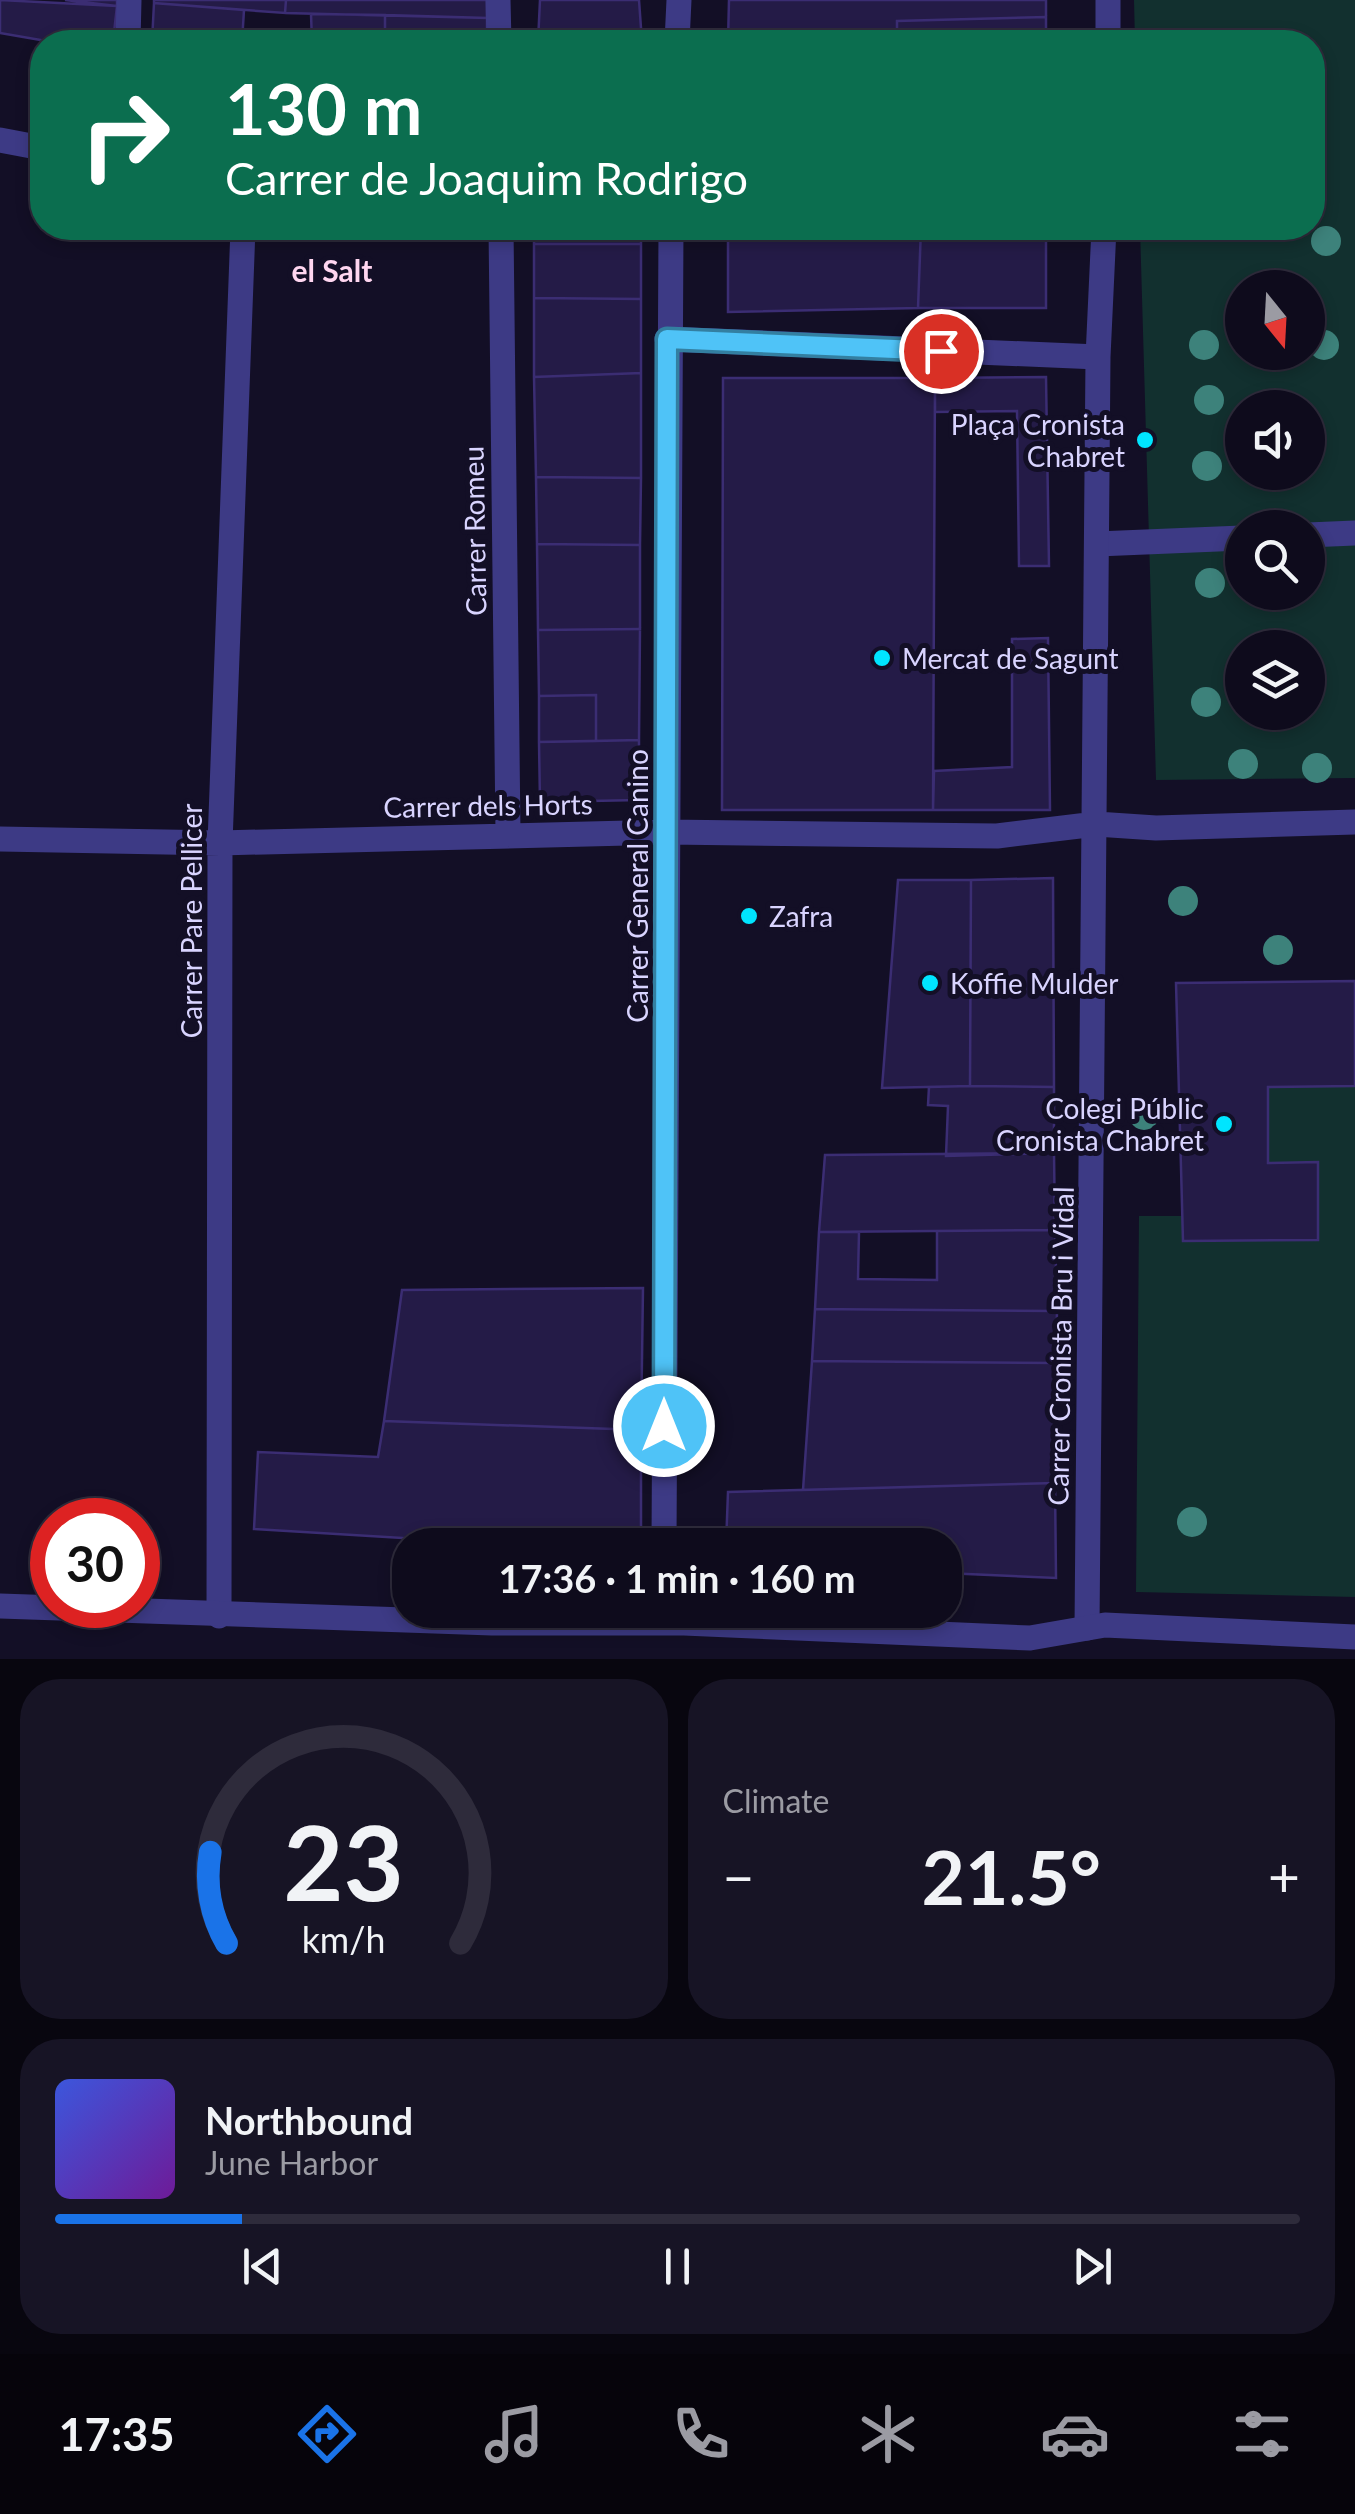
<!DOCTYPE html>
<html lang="en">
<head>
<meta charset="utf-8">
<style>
  :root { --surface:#0e0b1c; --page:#171425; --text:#f1f3f6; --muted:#9b9ba3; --line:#2e2b3b; --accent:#1a73e8 }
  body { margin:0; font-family:Lato,sans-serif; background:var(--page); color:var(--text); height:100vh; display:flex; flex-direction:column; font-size:38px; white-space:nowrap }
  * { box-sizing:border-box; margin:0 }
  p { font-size:32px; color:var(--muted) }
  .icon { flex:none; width:55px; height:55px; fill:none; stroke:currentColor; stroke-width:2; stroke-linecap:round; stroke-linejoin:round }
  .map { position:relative; height:1659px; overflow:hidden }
  .details { display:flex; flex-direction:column; gap:20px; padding:20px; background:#08060f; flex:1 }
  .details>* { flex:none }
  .top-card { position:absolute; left:30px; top:30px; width:1295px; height:210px; border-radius:40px; box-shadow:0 5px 15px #0003,0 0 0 2px var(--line); background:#0b6e4f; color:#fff; overflow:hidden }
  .needle { width:65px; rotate:162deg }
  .buttons { position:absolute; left:1225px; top:270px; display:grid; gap:20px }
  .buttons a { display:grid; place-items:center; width:100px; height:100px; border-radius:50%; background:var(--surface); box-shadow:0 5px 15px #0003,0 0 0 2px var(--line); font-size:50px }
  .speed { position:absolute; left:30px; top:1498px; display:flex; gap:20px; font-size:50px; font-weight:700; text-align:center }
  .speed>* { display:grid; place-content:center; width:130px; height:130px; border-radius:50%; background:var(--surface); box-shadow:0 5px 15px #0003,0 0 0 2px var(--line); line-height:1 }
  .speed .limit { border:15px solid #d22; background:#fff; color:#111 }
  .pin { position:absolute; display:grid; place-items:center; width:85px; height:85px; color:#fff; margin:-42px; border:5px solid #fff; border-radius:50%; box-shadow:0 2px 10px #0007 }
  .me { position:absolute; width:110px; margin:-55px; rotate:0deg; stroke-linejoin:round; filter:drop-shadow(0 0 8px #0008) }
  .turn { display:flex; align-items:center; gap:35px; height:210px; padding:0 30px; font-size:45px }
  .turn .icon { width:130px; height:130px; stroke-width:2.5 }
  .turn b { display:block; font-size:70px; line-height:85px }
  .big { font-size:75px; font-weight:700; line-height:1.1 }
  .details .tile { flex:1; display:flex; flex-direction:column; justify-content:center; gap:15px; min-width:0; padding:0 35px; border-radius:40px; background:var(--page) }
  .details .dial { align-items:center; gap:0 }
  .dial svg { height:260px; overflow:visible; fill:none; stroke:var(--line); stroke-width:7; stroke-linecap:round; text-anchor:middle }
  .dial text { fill:var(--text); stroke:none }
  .song { display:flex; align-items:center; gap:30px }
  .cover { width:120px; height:120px; border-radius:15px; background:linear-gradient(135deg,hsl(230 70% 55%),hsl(280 70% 35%)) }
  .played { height:10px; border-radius:5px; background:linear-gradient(90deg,var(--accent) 15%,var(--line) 15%) }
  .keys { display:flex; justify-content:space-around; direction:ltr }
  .heat { display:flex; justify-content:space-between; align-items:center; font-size:55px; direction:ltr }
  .details .tiles { flex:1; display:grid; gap:20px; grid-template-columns:1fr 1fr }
  .tile:last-child { grid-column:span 2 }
  .trip { position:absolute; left:392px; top:1528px; width:570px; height:100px; border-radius:40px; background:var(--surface); box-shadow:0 5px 15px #0003,0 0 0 2px var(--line); font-weight:700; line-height:100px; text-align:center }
  .dock { display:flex; height:160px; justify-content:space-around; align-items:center; background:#06040b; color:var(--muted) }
  .dock .icon { width:70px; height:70px }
  .dock .selected { color:var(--accent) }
  .dock b { font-size:45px; color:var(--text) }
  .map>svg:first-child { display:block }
</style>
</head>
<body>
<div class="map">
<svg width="1355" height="1659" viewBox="0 0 1355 1659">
  <rect width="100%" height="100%" fill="#130f26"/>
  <path fill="#12302f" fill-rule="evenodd" d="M1134 0H1355V778L1156 780 1140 228H1312V42H1135ZM1242 288H1308V352H1242ZM1242 408H1308V472H1242ZM1242 528H1308V592H1242ZM1242 648H1308V712H1242Z
    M1355 1086V1597L1136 1592 1139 1216H1182L1183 1241 1317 1240V1162L1268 1163V1087Z"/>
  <path fill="#241b47" stroke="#3b2d73" stroke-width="2.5" d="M0 0 117 6 113 42H52L0 33Z
    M65 0H117V6Z
    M154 0H286L285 13 154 3Z
    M286 0H487V18L285 13Z
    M540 0H639L642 42H538Z
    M729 0H1046V42H728Z
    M154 3 244 10 242 42H152Z
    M311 14 385 15V42H312Z
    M385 15 487 18V42H385Z
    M1046 17V42H897V21Z
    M242 37 312 41V42H242Z
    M534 228H641V244H534Z
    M728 228H921L918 308 728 312Z
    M921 228H1046V308H918Z
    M534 244H641V299L534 298Z
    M534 298 641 299V373L534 377Z
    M641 373V478L536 477 534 377Z
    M1046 377 1049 566H1019L1017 411 935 412V378Z
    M723 378H935L933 810H722Z
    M536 477 641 478 640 545 537 544Z
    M537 544 640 545V629L538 630Z
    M640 629 639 740 596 741V695L539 696 538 630Z
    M1048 638 1050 810H933L934 771 1012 767V639Z
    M596 695V741L539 742V696Z
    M639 740V800L540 802 539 742Z
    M1053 878 1054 1087 970 1086 971 880Z
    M898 880H971L970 1086 882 1088Z
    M1355 981V1086L1268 1087V1163L1318 1162V1240L1183 1241 1176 983Z
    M970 1086 1054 1087V1153L946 1156 948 1106 928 1105 929 1087Z
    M1054 1153 1055 1230 819 1232 825 1155Z
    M1055 1230 1057 1311 815 1309 819 1232H859L858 1279 937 1280V1231Z
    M643 1288 641 1430 384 1421 402 1290Z
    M815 1309 1057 1311 1056 1363 812 1361Z
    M812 1361 1056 1363 1055 1483 803 1490Z
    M384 1421 641 1430V1545H518L254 1529 258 1452 378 1457Z
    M1055 1483 1056 1578 945 1573V1545H726L728 1492Z"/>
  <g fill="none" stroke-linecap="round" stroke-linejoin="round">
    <path stroke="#3d3a85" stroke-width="25" d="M1308 535 1355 533
      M1097 544 1242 538"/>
    <path stroke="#3d3a85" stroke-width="25" d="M498 0 499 42
      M1108 0V42
      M128 42 129 0
      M677 42 679 0
      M0 140 42 148
      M501 228 508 834
      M667 339 1098 357
      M0 839 220 843 668 832 997 836 1096 824 1156 828 1355 822
      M664 1545 671 228
      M219 1616 220 843 243 228
      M1087 1628 1098 357 1104 228"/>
    <path stroke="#3d3a85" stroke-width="25" d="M0 1606 492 1623H684L1030 1638 1105 1625 1355 1637"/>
  </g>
  <g fill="#3d827b">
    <circle cx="1326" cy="241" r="15"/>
    <circle cx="1204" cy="345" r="15"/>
    <circle cx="1324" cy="345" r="15"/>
    <circle cx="1209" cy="400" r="15"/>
    <circle cx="1207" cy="466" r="15"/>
    <circle cx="1210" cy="583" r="15"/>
    <circle cx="1206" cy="702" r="15"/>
    <circle cx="1243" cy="764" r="15"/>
    <circle cx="1317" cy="768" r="15"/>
    <circle cx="1183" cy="901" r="15"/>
    <circle cx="1278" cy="950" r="15"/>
    <circle cx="1144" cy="1115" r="15"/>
    <circle cx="1192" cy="1522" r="15"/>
  </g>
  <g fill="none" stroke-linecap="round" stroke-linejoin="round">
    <g stroke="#337fa1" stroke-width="25">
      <path id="route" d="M664 1426 667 339 941 351"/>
    </g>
    <use href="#route" stroke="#4fc3f7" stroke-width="18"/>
  </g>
  <g fill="#00e5ff" stroke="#130f26" stroke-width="4">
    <circle cx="1145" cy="440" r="10"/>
    <circle cx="882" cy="658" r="10"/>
    <circle cx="749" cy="916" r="10"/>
    <circle cx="930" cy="983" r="10"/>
    <circle cx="1224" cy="1124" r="10"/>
  </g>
  <g text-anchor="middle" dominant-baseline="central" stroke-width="10" stroke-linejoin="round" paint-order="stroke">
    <g font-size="28" fill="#d9d4ff" stroke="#130f26" text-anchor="start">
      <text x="1125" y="424" text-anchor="end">Plaça Cronista<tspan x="1125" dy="32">Chabret</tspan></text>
      <text x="902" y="658">Mercat de Sagunt</text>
      <text x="769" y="916">Zafra</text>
      <text x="950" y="983">Koffie Mulder</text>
      <text x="1204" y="1108" text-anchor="end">Colegi Públic<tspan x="1204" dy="32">Cronista Chabret</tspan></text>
    </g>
    <g font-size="28" fill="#d9d4ff" stroke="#130f26">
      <text transform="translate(474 531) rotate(-91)">Carrer Romeu</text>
      <text transform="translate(488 805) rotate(-1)">Carrer dels Horts</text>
      <text transform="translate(637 886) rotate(-90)">Carrer General Canino</text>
      <text transform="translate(191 921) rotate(-90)">Carrer Pare Pellicer</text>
      <text transform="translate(1060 1346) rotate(-89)">Carrer Cronista Bru i Vidal</text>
    </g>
    <g font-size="30" font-weight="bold" fill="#ffd6f0" stroke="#130f26">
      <text x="332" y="270">el Salt</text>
    </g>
  </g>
</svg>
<div class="buttons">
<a><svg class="needle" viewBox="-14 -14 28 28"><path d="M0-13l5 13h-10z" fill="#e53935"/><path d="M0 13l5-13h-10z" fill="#9b9ba3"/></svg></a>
<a><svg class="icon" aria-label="sound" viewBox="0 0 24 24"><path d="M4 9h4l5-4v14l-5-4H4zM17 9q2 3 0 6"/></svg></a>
<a><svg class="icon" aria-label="search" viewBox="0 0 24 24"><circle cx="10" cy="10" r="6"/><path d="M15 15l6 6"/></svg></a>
<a><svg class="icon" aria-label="layers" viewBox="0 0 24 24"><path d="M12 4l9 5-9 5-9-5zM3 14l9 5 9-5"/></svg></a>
</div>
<div class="speed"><div class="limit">30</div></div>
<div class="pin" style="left:941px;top:351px;background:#d93025"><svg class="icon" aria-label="arrive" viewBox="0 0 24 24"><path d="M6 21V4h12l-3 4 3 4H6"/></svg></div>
<svg class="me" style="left:664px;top:1426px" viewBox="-20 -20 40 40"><circle r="17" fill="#4fc3f7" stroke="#fff" stroke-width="3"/><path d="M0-11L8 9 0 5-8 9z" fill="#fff"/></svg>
<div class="trip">17:36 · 1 min · 160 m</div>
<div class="top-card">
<div class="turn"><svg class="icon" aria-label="right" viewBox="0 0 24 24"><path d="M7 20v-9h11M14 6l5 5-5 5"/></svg><div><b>130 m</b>Carrer de Joaquim Rodrigo</div></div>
</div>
</div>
<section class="details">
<div class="tiles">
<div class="tile dial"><svg viewBox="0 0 100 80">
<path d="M14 69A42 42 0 1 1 86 69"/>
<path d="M14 69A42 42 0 0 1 9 41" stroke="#1a73e8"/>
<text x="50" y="56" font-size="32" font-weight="700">23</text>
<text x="50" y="72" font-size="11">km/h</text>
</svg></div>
<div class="tile"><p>Climate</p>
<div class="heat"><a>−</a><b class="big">21.5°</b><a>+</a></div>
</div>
<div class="tile">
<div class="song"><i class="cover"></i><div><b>Northbound</b><p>June Harbor</p></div></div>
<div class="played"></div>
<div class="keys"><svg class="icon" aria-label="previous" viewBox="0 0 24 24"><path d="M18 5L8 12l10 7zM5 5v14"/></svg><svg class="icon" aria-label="pause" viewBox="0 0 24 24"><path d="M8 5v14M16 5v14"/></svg><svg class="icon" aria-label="next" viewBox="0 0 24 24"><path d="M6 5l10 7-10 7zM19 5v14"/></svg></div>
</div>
</div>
</section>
<nav class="dock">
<b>17:35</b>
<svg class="icon selected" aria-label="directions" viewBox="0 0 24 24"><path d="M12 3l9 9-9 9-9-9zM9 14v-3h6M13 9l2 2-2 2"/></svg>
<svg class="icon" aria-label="music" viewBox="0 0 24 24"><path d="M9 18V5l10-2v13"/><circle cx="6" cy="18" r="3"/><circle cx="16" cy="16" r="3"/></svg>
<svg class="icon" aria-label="phone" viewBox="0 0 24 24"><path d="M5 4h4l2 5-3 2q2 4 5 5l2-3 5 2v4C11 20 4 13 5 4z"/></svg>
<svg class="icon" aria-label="climate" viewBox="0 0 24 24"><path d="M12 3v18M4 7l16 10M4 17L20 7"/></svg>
<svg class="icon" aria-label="car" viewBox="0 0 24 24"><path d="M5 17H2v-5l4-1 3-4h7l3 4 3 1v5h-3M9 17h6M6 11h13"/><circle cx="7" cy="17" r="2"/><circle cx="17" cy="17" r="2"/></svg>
<svg class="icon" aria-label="filters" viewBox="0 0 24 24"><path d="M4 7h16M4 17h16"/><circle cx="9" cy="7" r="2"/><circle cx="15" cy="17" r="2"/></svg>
</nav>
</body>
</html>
